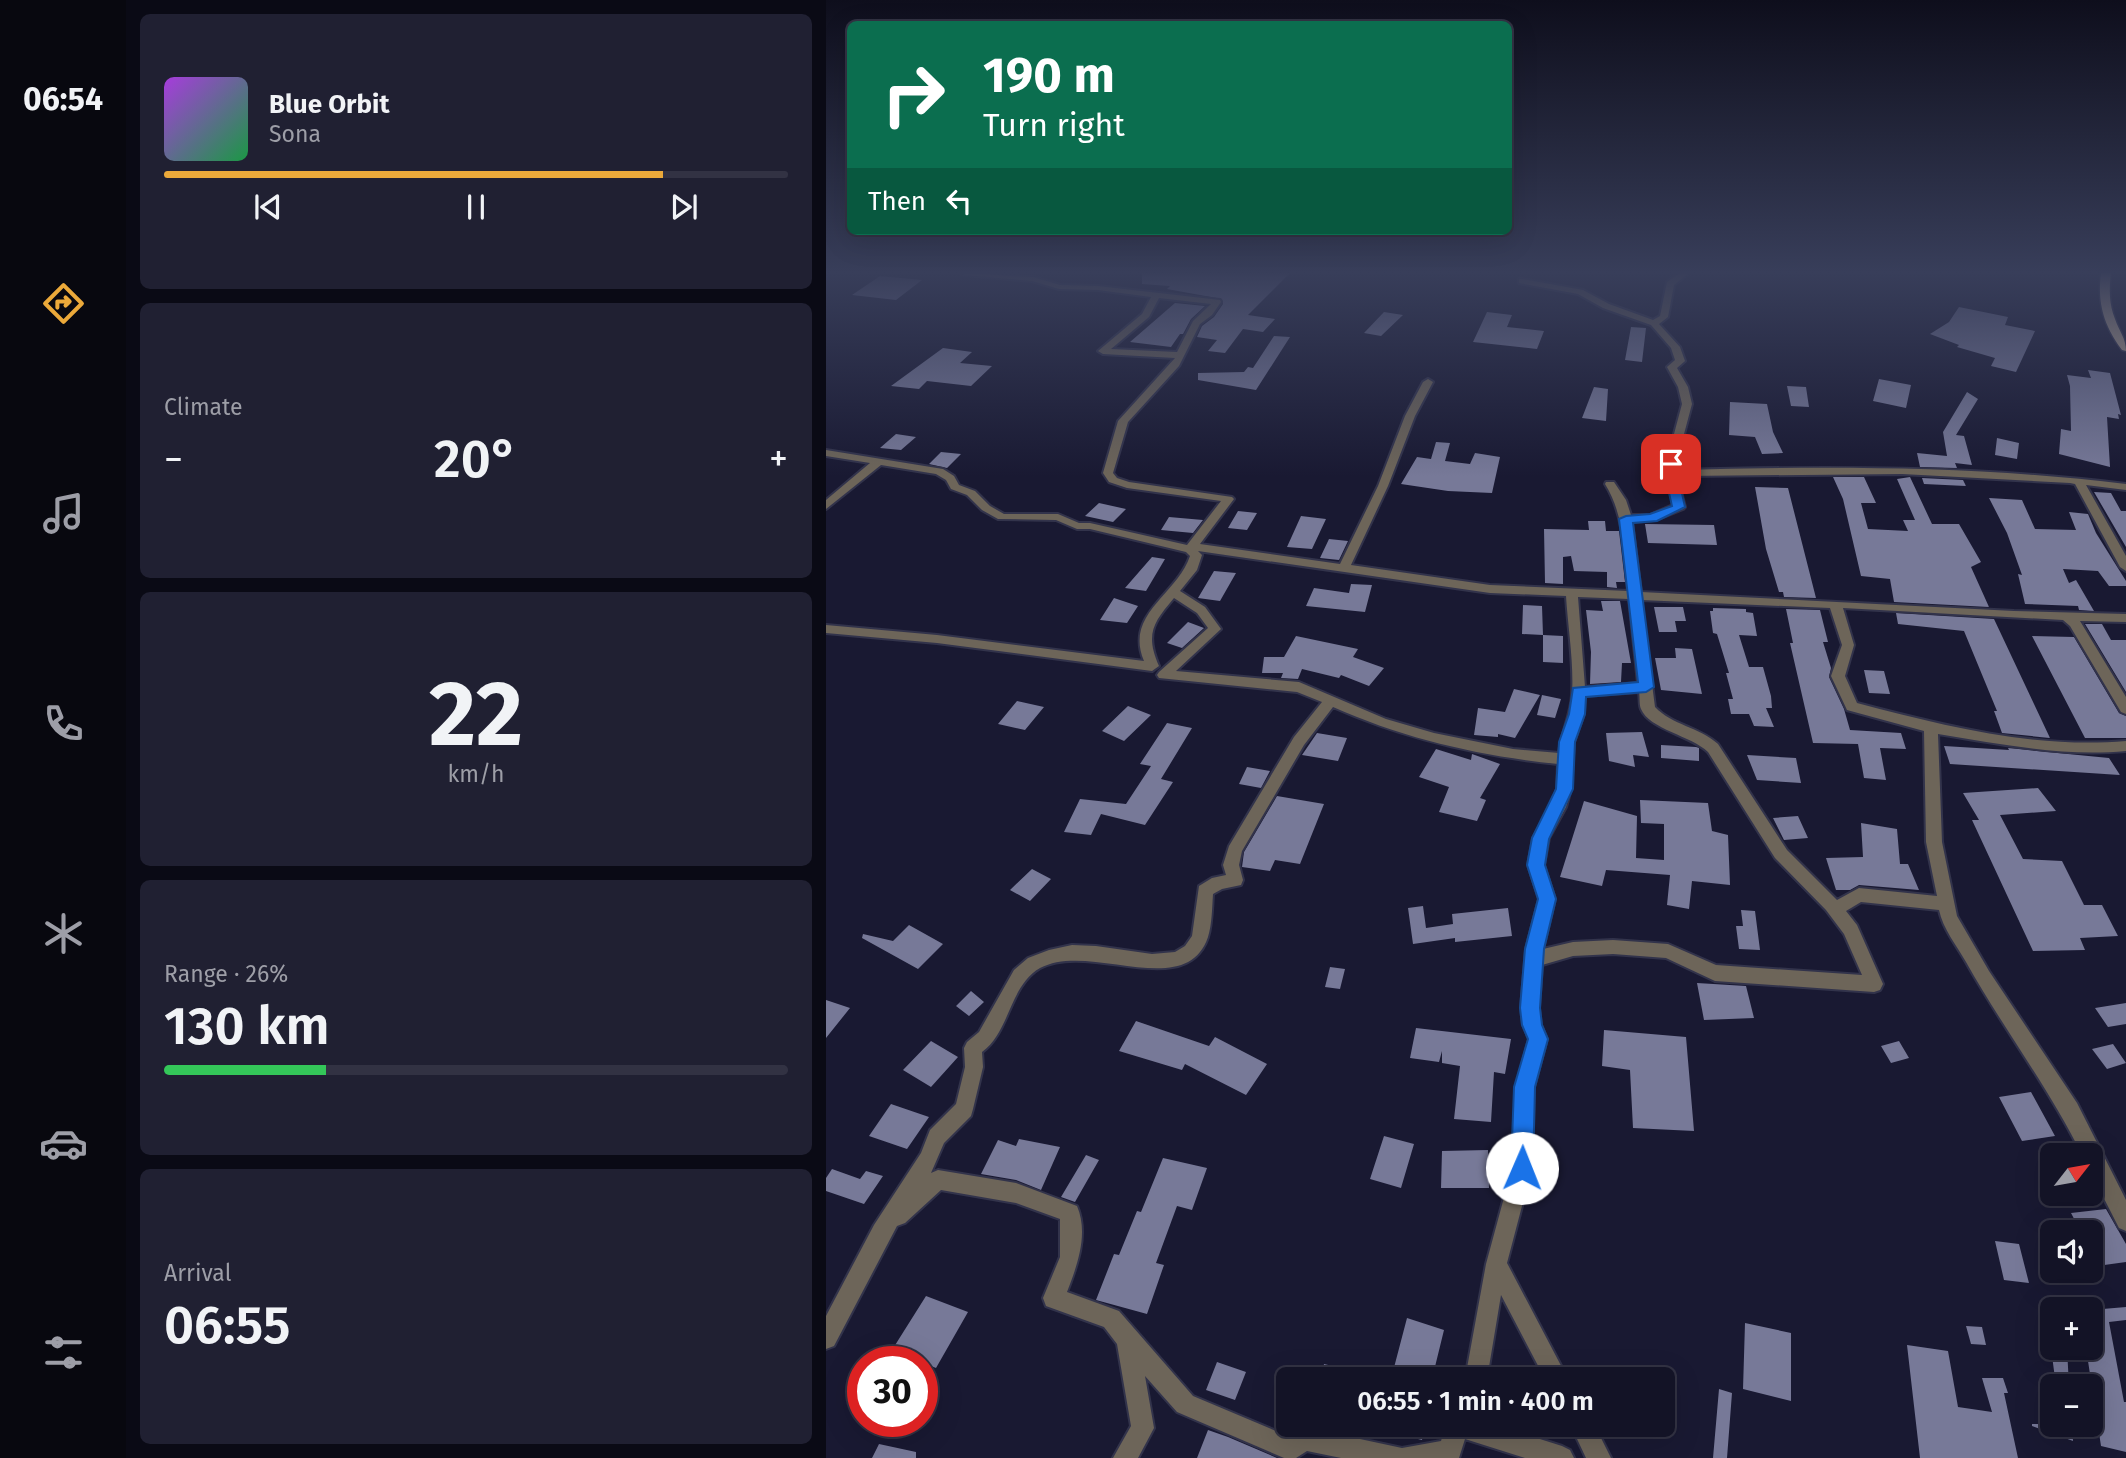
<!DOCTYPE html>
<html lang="en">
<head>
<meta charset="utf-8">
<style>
  :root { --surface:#131326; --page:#202032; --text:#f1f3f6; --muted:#9d9ea7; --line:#323243; --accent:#eba93a }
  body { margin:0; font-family:"Fira Sans",sans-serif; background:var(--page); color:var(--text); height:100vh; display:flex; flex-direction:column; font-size:26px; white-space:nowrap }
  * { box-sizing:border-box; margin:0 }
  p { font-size:23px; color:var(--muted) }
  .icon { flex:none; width:38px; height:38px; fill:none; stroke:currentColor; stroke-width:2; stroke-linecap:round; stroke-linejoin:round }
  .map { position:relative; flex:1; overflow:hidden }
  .sheet { display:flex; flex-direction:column; gap:14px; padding:14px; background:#0a0a15; width:700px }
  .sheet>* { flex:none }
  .top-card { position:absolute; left:21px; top:21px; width:665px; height:214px; border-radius:10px; box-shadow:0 7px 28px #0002,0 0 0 2px var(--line); background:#0b6e4f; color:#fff; overflow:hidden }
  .needle { width:46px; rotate:59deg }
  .buttons { position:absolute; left:1214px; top:1143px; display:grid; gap:14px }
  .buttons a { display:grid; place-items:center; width:63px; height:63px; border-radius:10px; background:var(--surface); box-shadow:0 7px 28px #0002,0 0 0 2px var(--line); font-size:35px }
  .speed { position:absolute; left:21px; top:1346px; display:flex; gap:14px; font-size:35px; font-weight:700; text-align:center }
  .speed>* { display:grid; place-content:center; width:91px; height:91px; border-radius:50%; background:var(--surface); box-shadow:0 7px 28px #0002,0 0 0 2px var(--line); line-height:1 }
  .speed .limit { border:10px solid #d22; background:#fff; color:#111 }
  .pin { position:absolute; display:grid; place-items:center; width:60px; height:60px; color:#fff; margin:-30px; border-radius:14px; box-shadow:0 4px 10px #0006 }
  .me { position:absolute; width:77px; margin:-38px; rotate:1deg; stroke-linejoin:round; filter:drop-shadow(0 0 5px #0008) }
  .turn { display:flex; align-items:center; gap:24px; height:147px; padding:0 21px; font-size:32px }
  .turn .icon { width:91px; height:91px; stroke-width:2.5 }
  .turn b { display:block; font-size:49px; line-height:60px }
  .then { display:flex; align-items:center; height:66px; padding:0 21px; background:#0003; gap:14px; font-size:26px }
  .big { font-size:52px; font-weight:600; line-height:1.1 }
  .sheet .card { flex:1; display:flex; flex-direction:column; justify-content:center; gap:10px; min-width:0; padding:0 24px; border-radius:10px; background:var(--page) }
  .sheet .dial { align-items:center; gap:0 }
  .dial b { font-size:91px; line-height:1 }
  .song { display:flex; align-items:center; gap:21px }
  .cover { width:84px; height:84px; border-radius:10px; background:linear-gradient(135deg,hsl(280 70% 55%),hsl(140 70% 35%)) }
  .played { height:7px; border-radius:4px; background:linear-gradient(90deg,var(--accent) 80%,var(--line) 80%) }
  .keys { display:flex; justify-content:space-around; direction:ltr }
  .heat { display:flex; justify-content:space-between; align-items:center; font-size:38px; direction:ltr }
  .charge { height:10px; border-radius:5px; background:linear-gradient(90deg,#34c759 26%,var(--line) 0) }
  .trip { position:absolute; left:450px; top:1367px; width:399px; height:70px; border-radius:10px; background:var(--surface); box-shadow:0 7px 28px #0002,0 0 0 2px var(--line); font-weight:600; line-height:70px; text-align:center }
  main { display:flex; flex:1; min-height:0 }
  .tabs { display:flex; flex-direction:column; width:126px; justify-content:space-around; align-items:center; background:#08080f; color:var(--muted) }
  .tabs .icon { width:49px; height:49px }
  .tabs .selected { color:var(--accent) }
  .tabs b { font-size:32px; color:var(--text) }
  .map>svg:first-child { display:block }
</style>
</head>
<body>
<main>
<nav class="tabs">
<b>06:54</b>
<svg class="icon selected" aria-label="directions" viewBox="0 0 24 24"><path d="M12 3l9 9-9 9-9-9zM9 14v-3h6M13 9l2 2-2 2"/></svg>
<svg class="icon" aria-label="music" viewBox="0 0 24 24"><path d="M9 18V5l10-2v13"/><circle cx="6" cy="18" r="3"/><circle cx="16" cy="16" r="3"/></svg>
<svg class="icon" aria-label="phone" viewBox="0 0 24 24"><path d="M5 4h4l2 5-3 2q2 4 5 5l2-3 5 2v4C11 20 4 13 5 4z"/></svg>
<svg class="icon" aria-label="climate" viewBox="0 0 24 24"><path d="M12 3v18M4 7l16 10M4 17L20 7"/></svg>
<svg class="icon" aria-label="car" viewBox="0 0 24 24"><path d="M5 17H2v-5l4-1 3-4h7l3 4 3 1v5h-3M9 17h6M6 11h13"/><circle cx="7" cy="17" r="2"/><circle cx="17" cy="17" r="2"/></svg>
<svg class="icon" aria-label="filters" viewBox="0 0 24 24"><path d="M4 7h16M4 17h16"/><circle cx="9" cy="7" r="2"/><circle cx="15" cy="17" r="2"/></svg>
</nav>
<section class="sheet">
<div class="card">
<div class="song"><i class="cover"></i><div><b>Blue Orbit</b><p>Sona</p></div></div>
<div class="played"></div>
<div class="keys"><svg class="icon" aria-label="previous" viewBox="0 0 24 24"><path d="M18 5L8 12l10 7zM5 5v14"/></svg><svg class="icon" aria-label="pause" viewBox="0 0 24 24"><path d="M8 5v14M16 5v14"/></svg><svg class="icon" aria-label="next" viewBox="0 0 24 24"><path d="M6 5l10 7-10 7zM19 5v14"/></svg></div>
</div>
<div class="card"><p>Climate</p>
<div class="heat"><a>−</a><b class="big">20°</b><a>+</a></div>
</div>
<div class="card dial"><b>22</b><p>km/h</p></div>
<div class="card"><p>Range · 26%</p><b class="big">130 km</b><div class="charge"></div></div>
<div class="card"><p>Arrival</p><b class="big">06:55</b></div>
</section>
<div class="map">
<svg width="1300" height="1458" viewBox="0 0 1300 1458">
  <rect width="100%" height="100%" fill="#191932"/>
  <path fill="#777998" d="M316 273H464L422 315 449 319 437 332 417 329 399 353 382 351 391 340 371 337 376 326 388 317 397 304 396 299 341 289 344 286 316 284Z
    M54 276 96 280 70 300 26 295Z
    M349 303 379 306 365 319 357 334H354L345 347 304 342Z
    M1133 307 1182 317 1179 325 1209 331 1190 372 1165 366 1169 358 1131 347 1133 345 1104 334 1123 322Z
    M558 312 577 315 555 336 538 333Z
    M661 312 686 315 681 327 718 331 711 349 647 342Z
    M805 327 820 328 816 362 799 360Z
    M448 336 464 337 430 390 372 380V373L418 372 422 367 427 368Z
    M117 348 146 352 134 363 166 366 145 386 101 381 93 389 65 386Z
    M1262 370 1284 373 1295 415 1292 414 1293 419 1281 417 1284 467 1233 454 1235 429 1245 431 1244 386 1241 375 1265 378Z
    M1053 379 1085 385 1080 408 1047 401Z
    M961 386 980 387 983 407 965 406Z
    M768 387 782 389 780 421 756 418Z
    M1141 392 1152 399 1130 435 1138 436 1146 465 1129 463 1131 468 1094 467 1091 453 1121 456 1117 432Z
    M904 402 941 404 947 432 957 453 936 454 929 437 903 435Z
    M70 434 90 437 75 450 54 448Z
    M1171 438 1193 443 1191 459 1169 455Z
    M610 442 624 443 619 461 644 464 649 453 674 457 666 493 622 491 575 484 591 457 605 459Z
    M115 452 135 454 121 468 103 464Z
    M1007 477H1038L1050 503H1035L1042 529 1082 531 1077 520H1089L1071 479 1084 477 1106 524H1133L1155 562 1145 567 1163 607 1068 602 1064 579 1035 576 1017 499Z
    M1096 478 1137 480 1140 486 1098 484Z
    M929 487 962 488 990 598 958 597 957 592H953L940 549Z
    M1268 492 1285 493 1295 511H1300V547Z
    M1163 498 1196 500 1209 529 1250 530 1243 512 1262 514 1270 533 1300 581V586H1283L1272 571 1237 569 1243 583 1250 580 1268 611 1253 610 1252 606 1199 604 1192 574 1196 575 1181 533Z
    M273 503 300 509 287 522 259 516Z
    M412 511 431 513 421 530 402 528Z
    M475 516 500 519 486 549 461 547Z
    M343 517 377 520 367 533 335 530Z
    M762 521H779L780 531H793L799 582H790L791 588 781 587V572L748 571 745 556 737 557V584L719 583 718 529 763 530Z
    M819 524 888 525 891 545 822 543Z
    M503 539 522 541 513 560 494 558Z
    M326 557 339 559 320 591 299 588Z
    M388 571 410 573 394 601 372 598Z
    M525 584 546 585 539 612 480 606 488 588 523 593Z
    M288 598 312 606 301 623 274 620Z
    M775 601H794L805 663H796L795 682 764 684 765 652 760 610 777 611Z
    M697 605 716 606 717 635 696 634Z
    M828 607H857L860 621H849L851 632H833Z
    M887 608 920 609V612L927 613 931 636 913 635 923 667H937L945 696 946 708H940L948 727 928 726 923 714H905L902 699H907L900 673H903L891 634 887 633 884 611H887Z
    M960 609 994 610 1002 642H997L1005 668 1003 677 1018 709 1024 730 1075 733 1080 749 1054 748 1060 780 1038 778 1032 744 987 743 964 643H967Z
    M1070 613 1168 619 1224 738 1176 733 1168 711H1171L1138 631 1072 624Z
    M362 622 378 628 356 648 341 643Z
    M1259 624H1276L1285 640H1300V692Z
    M717 635 737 636V663L717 662Z
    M470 636 532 649 527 657 558 668 543 686 515 675 513 678 476 669 472 679 455 678 457 673H436L438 657H458Z
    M1206 636 1248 637 1293 713 1300 716V738H1259Z
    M849 648 866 649 876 694 835 690 829 658H850Z
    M1038 670 1058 671 1064 694 1043 693Z
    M688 689 714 695 689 738 672 734V737L648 735 652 708 679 712Z
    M716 695 735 699 729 718 711 715Z
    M191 701 218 707 199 730 172 724Z
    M302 706 325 715 298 741 276 731Z
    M341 723 366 728 335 779 347 782 319 825 275 814 265 835 238 832 254 799 300 804 325 766 314 764Z
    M816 732 823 757 807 755 809 767 783 761 780 733Z
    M491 733 521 738 512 761 476 755Z
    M835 745 870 747 873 748V761L835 758Z
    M1118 746 1183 750 1182 748 1283 758 1294 775 1124 764Z
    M610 749 645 760 646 754 674 764 654 798 660 800 651 821 613 812 623 787 593 777Z
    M921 755 970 758 975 783 931 780Z
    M421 767 444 771 435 788 413 784Z
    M1212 788 1230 811 1174 815 1197 859 1236 861 1258 905H1276L1292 936 1254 938 1259 950 1207 951 1146 820H1153L1137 793Z
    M451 796 498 804 474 864 449 860 444 871 416 867 418 852Z
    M814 800 882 803 886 831 902 835 904 885 866 881 863 909 841 905 844 875 780 870 776 886 734 877 758 801 811 816 810 858 838 860V824L815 823Z
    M972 816 982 838 958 840 947 818Z
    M1035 823 1071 829 1074 864H1082L1093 890 1033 885 1024 890H1010L1000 858 1037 857Z
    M206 869 225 879 204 901 184 890Z
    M597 906 600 928 627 924 626 914 682 908 686 936 629 942V938L587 944 582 908Z
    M915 910 929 911 934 950 913 949 910 926H917Z
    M83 925 117 944 92 969 36 938 37 934 67 941Z
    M504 967 519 969 514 989 499 987Z
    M871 983 920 986 928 1018 878 1020Z
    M145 991 158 1002 143 1016 130 1006Z
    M0 1000 24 1008 0 1038Z
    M1300 1003V1024L1282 1027 1269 1008Z
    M310 1021 383 1046 389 1037 441 1064 420 1095 359 1064 356 1070 293 1051Z
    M590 1028 685 1039 679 1074 668 1072 665 1122 628 1119 634 1066 616 1063V1051L613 1062 584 1058Z
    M778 1030 860 1037 868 1131 807 1128 804 1070 776 1066Z
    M105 1041 132 1057 105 1087 77 1070Z
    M1073 1041 1083 1058 1065 1063 1055 1046Z
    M1287 1044 1300 1063 1281 1069 1266 1049Z
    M1205 1092 1229 1136 1196 1141 1173 1097Z
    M65 1104 103 1117 81 1149 43 1136Z
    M558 1136 588 1144 575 1188 544 1179Z
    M193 1139 234 1147 215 1190 190 1180 155 1174 172 1140 190 1146Z
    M662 1150 663 1188H615L616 1151Z
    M260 1155 273 1160 249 1202 235 1197Z
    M337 1158 381 1168 366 1210 351 1206 330 1263 338 1265 321 1314 270 1300 288 1254 293 1255 311 1211 315 1212Z
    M6 1169 34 1179 40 1171 57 1176 38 1204 0 1191V1178Z
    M1280 1209 1300 1244V1262L1271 1266 1265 1254V1232H1255L1245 1213Z
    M1169 1241 1193 1244 1203 1283 1178 1280Z
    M100 1296 142 1312 110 1368 66 1350Z
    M1300 1307V1320L1283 1322 1298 1402H1300V1452L1275 1446 1260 1348H1265V1310Z
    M581 1318 618 1330 606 1379H565Z
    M919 1323 965 1333V1401L917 1389Z
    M1140 1326 1156 1327 1160 1345 1145 1344Z
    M1081 1345 1122 1351 1132 1407 1166 1412 1156 1378H1177L1182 1393H1178L1192 1458H1094Z
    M1225 1348H1241L1243 1386H1230Z
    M391 1362 420 1372 409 1400 380 1390Z
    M498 1364 536 1373V1379H495Z
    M893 1389 906 1393 901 1458H887Z
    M557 1424H599L596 1440 556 1430Z
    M1206 1424H1246L1247 1441 1206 1426Z
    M382 1430 402 1437 451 1458H371Z
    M53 1444 90 1452V1458H46Z"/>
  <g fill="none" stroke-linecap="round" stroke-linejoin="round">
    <g stroke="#32334b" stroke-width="4">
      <path id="minor" d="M135 273 207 277 234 285 272 286 394 300 395 302 386 315 374 324 353 366 302 422 287 473 291 478 303 482 406 497 408 499 374 544 514 564 552 486 579 416 597 382 602 379 607 382 589 416 562 486 525 565 664 585 802 591C798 554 799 516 779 484L780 482H788L800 500 805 515H824L847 505 843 484 847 473 840 464 856 404 852 387 841 367 849 360 845 348 825 325 777 308 752 294 693 283V279H696L757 290 783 304 827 320 834 316 841 282 854 273H863L848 285 842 317 833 324 854 347 859 361 851 368 862 387 866 404 850 464 855 470C1004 466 1153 466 1300 484V490L1260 485 1300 556V571L1294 567 1249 484 1244 483 1076 474 856 476 853 484 859 507 857 509 830 520 806 522 815 592 1188 611 1300 614V622L1254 621 1300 697V714L1295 712 1244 626 1237 620 1017 608 1028 645 1019 676 1031 703C1118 726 1210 749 1300 741V751C1236 757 1175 744 1112 734L1116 842 1131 916 1163 971 1251 1103 1300 1200V1231L1293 1228 1265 1173V1155H1256C1223 1088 1177 1028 1140 962 1131 946 1117 929 1113 910L1035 902 1020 911 1031 925 1057 984 1054 990 1048 992 889 981 840 958 787 954 747 956 716 965 713 1008 715 1025 721 1039 708 1087 706 1168 681 1263 742 1379H719L675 1295 661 1379H639L660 1264 686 1168 690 1087 703 1039 697 1025 695 1008 700 949 713 899 702 865 707 838 725 806 731 789 732 764C654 756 579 739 507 707L478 745 416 851 413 865 417 880 415 885 396 889 387 894C386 909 386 924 382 937 360 1002 264 941 214 968 183 986 184 1032 156 1052L157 1067 147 1109 145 1116 118 1143 105 1173 112 1170 190 1183 251 1206C263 1234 251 1266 241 1292L293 1311 367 1396 462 1436 478 1427 576 1448 615 1441 620 1424H667L736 1446 744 1450 748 1458H699L639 1439 633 1458H515L481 1451 470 1458H458L351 1412 319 1376 328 1428 312 1458H287L305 1426 291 1344 278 1327 220 1306 217 1298 234 1257V1219L190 1203 115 1190 79 1223 71 1226 8 1346 0 1349V1316L48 1225 95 1153 104 1130 130 1104 139 1067 138 1048 141 1042 153 1032 188 970 202 958 223 950 246 945 270 946 326 954 349 952 359 946 366 936 373 886 386 878 400 875 397 865 403 846 468 737 496 702 471 692 333 678 331 675 333 672 382 628 371 613 348 598C327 623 319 634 333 666L326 671 111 643 0 633V625L111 635 318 661C298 614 351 595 364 556L360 552 264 529H251L230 520 172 519 156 510 141 495 125 489 120 480 110 474 55 465 0 509V500L44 463 0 456V450L117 469 128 476 133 485 149 491 164 506 178 514H232L253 523H264L361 545 395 501 301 488 283 482 277 473 292 421 349 358 277 354 272 351 316 314 325 297 272 290 233 289 206 281 139 275ZM333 298 385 304 367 321 351 352 285 349 323 317ZM372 551 664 593 740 596C742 628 748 663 746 695 745 715 735 733 733 753L687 749 608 733 560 719 473 682 350 671 395 629 379 607 354 591 371 570 376 555ZM752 597 803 599 812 683 759 687ZM815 600 1004 608 1016 645 1005 676 1021 710 1098 731 1100 842 1111 896 1033 888 1011 900 961 850 892 744C873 727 846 725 829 707ZM813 692C814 697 813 705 815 709 823 729 866 736 882 752L949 858 1000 910 1018 934 1036 975 890 965 842 944 787 940 747 942 717 949 729 899 718 865 723 838 740 807 745 789 748 742 758 714 759 696Z
        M744 1424H768L785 1458H760Z"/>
    </g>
    <g stroke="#32334b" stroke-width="3">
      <path id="primary" d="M1275 273H1285C1283 289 1283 304 1289 319 1293 331 1300 338 1300 351L1296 350C1278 326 1271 303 1275 273Z"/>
    </g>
    <use href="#minor" fill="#6d6559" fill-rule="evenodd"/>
    <use href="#primary" fill="#c0ae95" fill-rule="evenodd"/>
  </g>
  <linearGradient id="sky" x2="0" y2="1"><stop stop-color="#0e0e1c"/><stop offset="0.57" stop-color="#383e5a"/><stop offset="1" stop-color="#383e5a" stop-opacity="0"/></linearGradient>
  <rect width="1300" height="477" fill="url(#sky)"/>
  <path fill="#1a73e8" stroke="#114b97" stroke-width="2" d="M845 461 850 462 858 473 854 484 859 507 831 521 807 523 828 687 820 692 760 697 759 714 749 742 747 789 723 839 719 865 730 899 718 949 714 1008 716 1025 722 1039 709 1087 707 1168 704 1176 696 1179 688 1176 685 1168 688 1087 702 1039 696 1025 694 1008 699 949 712 899 701 865 706 838 730 789 733 742 743 714 747 688 812 682 793 519 800 516 824 514 846 506 841 484 846 473 839 464Z"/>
</svg>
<div class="buttons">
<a><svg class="needle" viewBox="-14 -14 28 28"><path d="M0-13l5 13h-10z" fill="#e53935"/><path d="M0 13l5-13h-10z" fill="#9d9ea7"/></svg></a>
<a><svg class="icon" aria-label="sound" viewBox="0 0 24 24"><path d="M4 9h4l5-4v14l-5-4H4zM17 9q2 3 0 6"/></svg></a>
<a>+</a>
<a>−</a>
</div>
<div class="speed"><div class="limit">30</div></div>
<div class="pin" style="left:845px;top:464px;background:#d93025"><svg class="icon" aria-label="arrive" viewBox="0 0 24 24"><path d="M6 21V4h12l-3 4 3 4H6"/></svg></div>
<svg class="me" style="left:696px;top:1168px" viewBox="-20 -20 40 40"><circle r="19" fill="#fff"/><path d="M0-13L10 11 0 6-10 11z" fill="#1a73e8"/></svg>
<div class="trip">06:55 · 1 min · 400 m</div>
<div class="top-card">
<div class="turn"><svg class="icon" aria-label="right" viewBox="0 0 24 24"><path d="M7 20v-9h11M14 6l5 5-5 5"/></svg><div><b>190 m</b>Turn right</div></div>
<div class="then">Then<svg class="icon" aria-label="left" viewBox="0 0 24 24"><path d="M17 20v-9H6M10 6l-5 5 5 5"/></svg></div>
</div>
</div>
</main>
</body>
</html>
